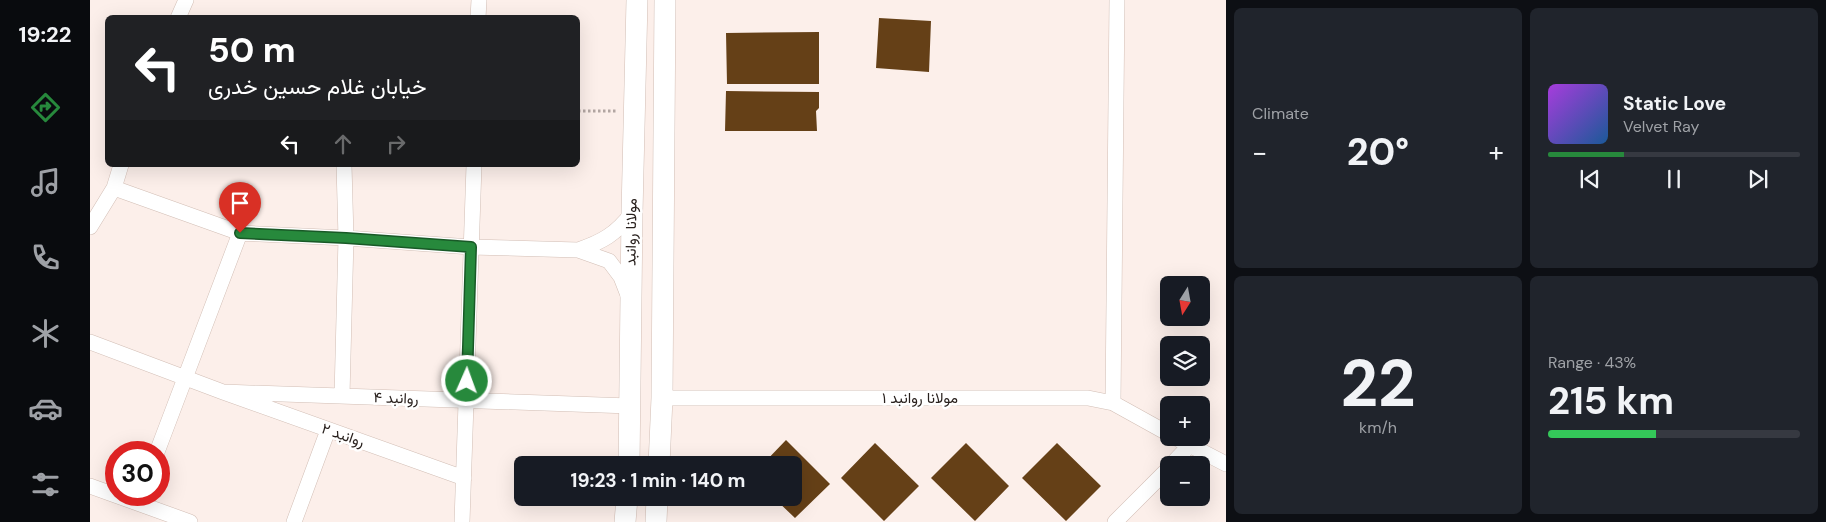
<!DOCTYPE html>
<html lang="en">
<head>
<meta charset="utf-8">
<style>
  :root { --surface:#171b24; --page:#20242c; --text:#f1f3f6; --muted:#9ea1a6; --line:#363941; --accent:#27893c }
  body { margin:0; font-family:"DM Sans",Vazirmatn,sans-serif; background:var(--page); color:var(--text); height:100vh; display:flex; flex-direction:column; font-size:19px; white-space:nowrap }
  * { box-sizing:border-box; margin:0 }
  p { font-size:16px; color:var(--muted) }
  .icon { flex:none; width:28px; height:28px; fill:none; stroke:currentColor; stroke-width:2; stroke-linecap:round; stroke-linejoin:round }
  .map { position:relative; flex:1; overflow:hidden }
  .details { display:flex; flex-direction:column; gap:8px; padding:8px; background:#0d0f14; width:600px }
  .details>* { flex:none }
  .top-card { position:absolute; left:15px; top:15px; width:475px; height:152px; border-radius:8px; box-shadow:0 5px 20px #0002; background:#202124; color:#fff; overflow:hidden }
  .needle { width:32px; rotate:191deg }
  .controls { position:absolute; left:1070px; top:276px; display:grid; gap:10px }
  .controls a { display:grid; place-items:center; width:50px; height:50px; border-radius:8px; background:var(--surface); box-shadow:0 5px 20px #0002; font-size:25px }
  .speed { position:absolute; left:15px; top:441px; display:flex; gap:10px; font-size:25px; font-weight:700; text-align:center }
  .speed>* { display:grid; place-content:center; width:65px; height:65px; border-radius:50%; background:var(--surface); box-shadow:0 5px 20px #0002; line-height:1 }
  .speed .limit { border:8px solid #d22; background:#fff; color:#111 }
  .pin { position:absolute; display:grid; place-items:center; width:42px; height:42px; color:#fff; margin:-51px -21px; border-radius:50% 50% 50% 0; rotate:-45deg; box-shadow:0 0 5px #0007 }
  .pin .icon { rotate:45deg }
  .me { position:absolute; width:55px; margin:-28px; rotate:2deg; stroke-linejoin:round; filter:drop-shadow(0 0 4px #0008) }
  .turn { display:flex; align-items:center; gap:18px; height:105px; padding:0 20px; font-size:22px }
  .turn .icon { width:65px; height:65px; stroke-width:2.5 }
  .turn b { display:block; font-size:35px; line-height:42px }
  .lanes { display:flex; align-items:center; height:48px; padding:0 20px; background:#0003; justify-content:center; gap:25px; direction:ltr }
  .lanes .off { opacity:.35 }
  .big { font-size:38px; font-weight:700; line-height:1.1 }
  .details .tile { flex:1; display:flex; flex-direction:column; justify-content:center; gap:8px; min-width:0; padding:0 18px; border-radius:8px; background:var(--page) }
  .details .dial { align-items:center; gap:0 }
  .dial b { font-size:65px; line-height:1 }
  .song { display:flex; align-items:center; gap:15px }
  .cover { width:60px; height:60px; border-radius:8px; background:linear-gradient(135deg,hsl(280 70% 55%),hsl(210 70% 35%)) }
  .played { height:5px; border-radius:2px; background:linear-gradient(90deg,var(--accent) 30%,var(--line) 30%) }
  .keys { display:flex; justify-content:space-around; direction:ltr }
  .heat { display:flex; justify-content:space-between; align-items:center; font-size:28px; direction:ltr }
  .charge { height:8px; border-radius:4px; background:linear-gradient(90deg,#34c759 43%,var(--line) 0) }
  .details .tiles { flex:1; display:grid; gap:8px; grid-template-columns:repeat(2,1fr) }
  .trip { position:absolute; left:424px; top:456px; width:288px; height:50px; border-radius:8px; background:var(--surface); box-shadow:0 5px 20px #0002; font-weight:700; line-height:50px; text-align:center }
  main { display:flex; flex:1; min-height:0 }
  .tab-bar { display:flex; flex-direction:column; width:90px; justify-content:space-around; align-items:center; background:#090b0e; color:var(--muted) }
  .tab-bar .icon { width:35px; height:35px }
  .tab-bar .active { color:var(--accent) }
  .tab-bar b { font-size:22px; color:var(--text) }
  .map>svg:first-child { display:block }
</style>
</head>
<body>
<main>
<nav class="tab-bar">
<b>19:22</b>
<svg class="icon active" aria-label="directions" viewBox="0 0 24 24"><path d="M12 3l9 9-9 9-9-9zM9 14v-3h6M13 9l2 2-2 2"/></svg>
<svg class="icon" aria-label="music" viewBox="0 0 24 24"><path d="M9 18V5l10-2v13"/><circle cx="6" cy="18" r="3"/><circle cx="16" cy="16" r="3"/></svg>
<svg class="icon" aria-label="phone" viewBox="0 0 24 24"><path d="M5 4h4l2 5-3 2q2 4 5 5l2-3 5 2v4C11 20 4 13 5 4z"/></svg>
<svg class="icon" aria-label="climate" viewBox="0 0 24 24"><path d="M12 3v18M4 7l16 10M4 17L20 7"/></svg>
<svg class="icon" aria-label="car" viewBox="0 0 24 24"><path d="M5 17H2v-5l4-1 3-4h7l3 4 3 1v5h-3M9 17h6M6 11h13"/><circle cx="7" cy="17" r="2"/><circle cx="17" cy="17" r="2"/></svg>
<svg class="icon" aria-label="filters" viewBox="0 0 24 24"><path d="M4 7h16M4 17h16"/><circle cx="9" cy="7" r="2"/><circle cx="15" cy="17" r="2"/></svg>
</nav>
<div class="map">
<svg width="1136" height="522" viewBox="0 0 1136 522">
  <rect width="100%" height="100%" fill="#fcefea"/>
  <path fill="#654017" d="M789 18 841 21 839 72 786 68Z
    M729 32V84H637L636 33Z
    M636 91 729 92V108L726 111 727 131H635Z
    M696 440 740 484 705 518 684 498H702V465H672Z
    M785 443 829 486 794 521 751 478Z
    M876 443 919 486 885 521 841 478Z
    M967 443 1011 486 976 521 932 478Z"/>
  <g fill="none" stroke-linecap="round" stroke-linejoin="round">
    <g stroke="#d2beb5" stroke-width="16">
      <path id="street" d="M88 18 96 0
        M388 18 389 0
        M24 188 150 233 67 452
        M0 227 24 188 31 165
        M150 233 256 238 381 247 488 250 519 261 531 277 538 295
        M488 250C512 242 526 234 542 213
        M0 342 133 392 374 478
        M133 392 540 406
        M252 396 256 238 254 165
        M572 398H998L1023 403 1079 434
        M1023 403 1027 0
        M1086 438 1136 464
        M1081 465 1100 445
        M0 486 100 522
        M204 522 238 430
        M372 522 384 165
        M1025 522 1079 468"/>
    </g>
    <g stroke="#d2beb5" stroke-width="22">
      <path id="secondary" d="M539 465 542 213 547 0
        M569 465 572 398 575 0
        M535 522 537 498
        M566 522 567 498"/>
    </g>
    <path stroke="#b2a6a2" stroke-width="3" stroke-dasharray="2.5 2.5" stroke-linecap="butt" d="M488 111H527"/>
    <use href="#street" stroke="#fff" stroke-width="15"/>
    <use href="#secondary" stroke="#fff" stroke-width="21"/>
  </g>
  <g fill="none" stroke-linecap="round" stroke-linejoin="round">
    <g stroke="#195927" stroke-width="12">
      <path id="route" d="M150 233 256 238 381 247 377 381"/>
    </g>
    <use href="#route" stroke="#27893c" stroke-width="9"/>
  </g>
  <g text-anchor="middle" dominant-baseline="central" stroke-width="5" stroke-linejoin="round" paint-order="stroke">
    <g font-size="15" fill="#29211e" stroke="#fff">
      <text transform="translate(541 232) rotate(-89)">مولانا روانبد</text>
      <text transform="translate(306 398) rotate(2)">روانبد ۴</text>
      <text x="830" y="398">مولانا روانبد ۱</text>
      <text transform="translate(253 435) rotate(19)">روانبد ۲</text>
    </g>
  </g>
</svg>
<div class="controls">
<a><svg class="needle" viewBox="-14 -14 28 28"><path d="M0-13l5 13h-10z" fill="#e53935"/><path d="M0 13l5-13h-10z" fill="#9ea1a6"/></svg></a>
<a><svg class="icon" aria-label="layers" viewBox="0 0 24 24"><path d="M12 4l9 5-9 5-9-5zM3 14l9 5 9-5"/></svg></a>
<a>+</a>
<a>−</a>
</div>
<div class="speed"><div class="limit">30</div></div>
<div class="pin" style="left:150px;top:233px;background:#d93025"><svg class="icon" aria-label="arrive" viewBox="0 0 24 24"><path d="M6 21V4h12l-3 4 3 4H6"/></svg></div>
<svg class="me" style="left:377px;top:381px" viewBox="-20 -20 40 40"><circle r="17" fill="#27893c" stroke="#fff" stroke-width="3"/><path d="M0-11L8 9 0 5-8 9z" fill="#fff"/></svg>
<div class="trip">19:23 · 1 min · 140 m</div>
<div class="top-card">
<div class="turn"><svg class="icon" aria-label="left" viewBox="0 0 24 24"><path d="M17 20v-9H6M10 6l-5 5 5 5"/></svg><div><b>50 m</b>خیابان غلام حسین خدری</div></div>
<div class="lanes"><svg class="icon" aria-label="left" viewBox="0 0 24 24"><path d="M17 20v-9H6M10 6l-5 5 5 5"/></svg><svg class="icon off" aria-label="ahead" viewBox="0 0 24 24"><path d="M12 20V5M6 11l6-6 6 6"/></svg><svg class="icon off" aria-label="right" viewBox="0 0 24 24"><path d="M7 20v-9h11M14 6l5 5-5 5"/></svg></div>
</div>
</div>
<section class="details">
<div class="tiles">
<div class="tile"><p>Climate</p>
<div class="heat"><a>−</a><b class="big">20°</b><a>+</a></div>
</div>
<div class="tile">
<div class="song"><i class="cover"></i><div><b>Static Love</b><p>Velvet Ray</p></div></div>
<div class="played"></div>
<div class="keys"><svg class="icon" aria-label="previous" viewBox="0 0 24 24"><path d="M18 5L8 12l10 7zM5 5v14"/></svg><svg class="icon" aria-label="pause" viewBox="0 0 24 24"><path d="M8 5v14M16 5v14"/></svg><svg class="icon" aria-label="next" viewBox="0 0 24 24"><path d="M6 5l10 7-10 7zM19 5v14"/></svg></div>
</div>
<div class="tile dial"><b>22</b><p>km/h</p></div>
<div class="tile"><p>Range · 43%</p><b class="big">215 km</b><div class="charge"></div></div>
</div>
</section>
</main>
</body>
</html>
